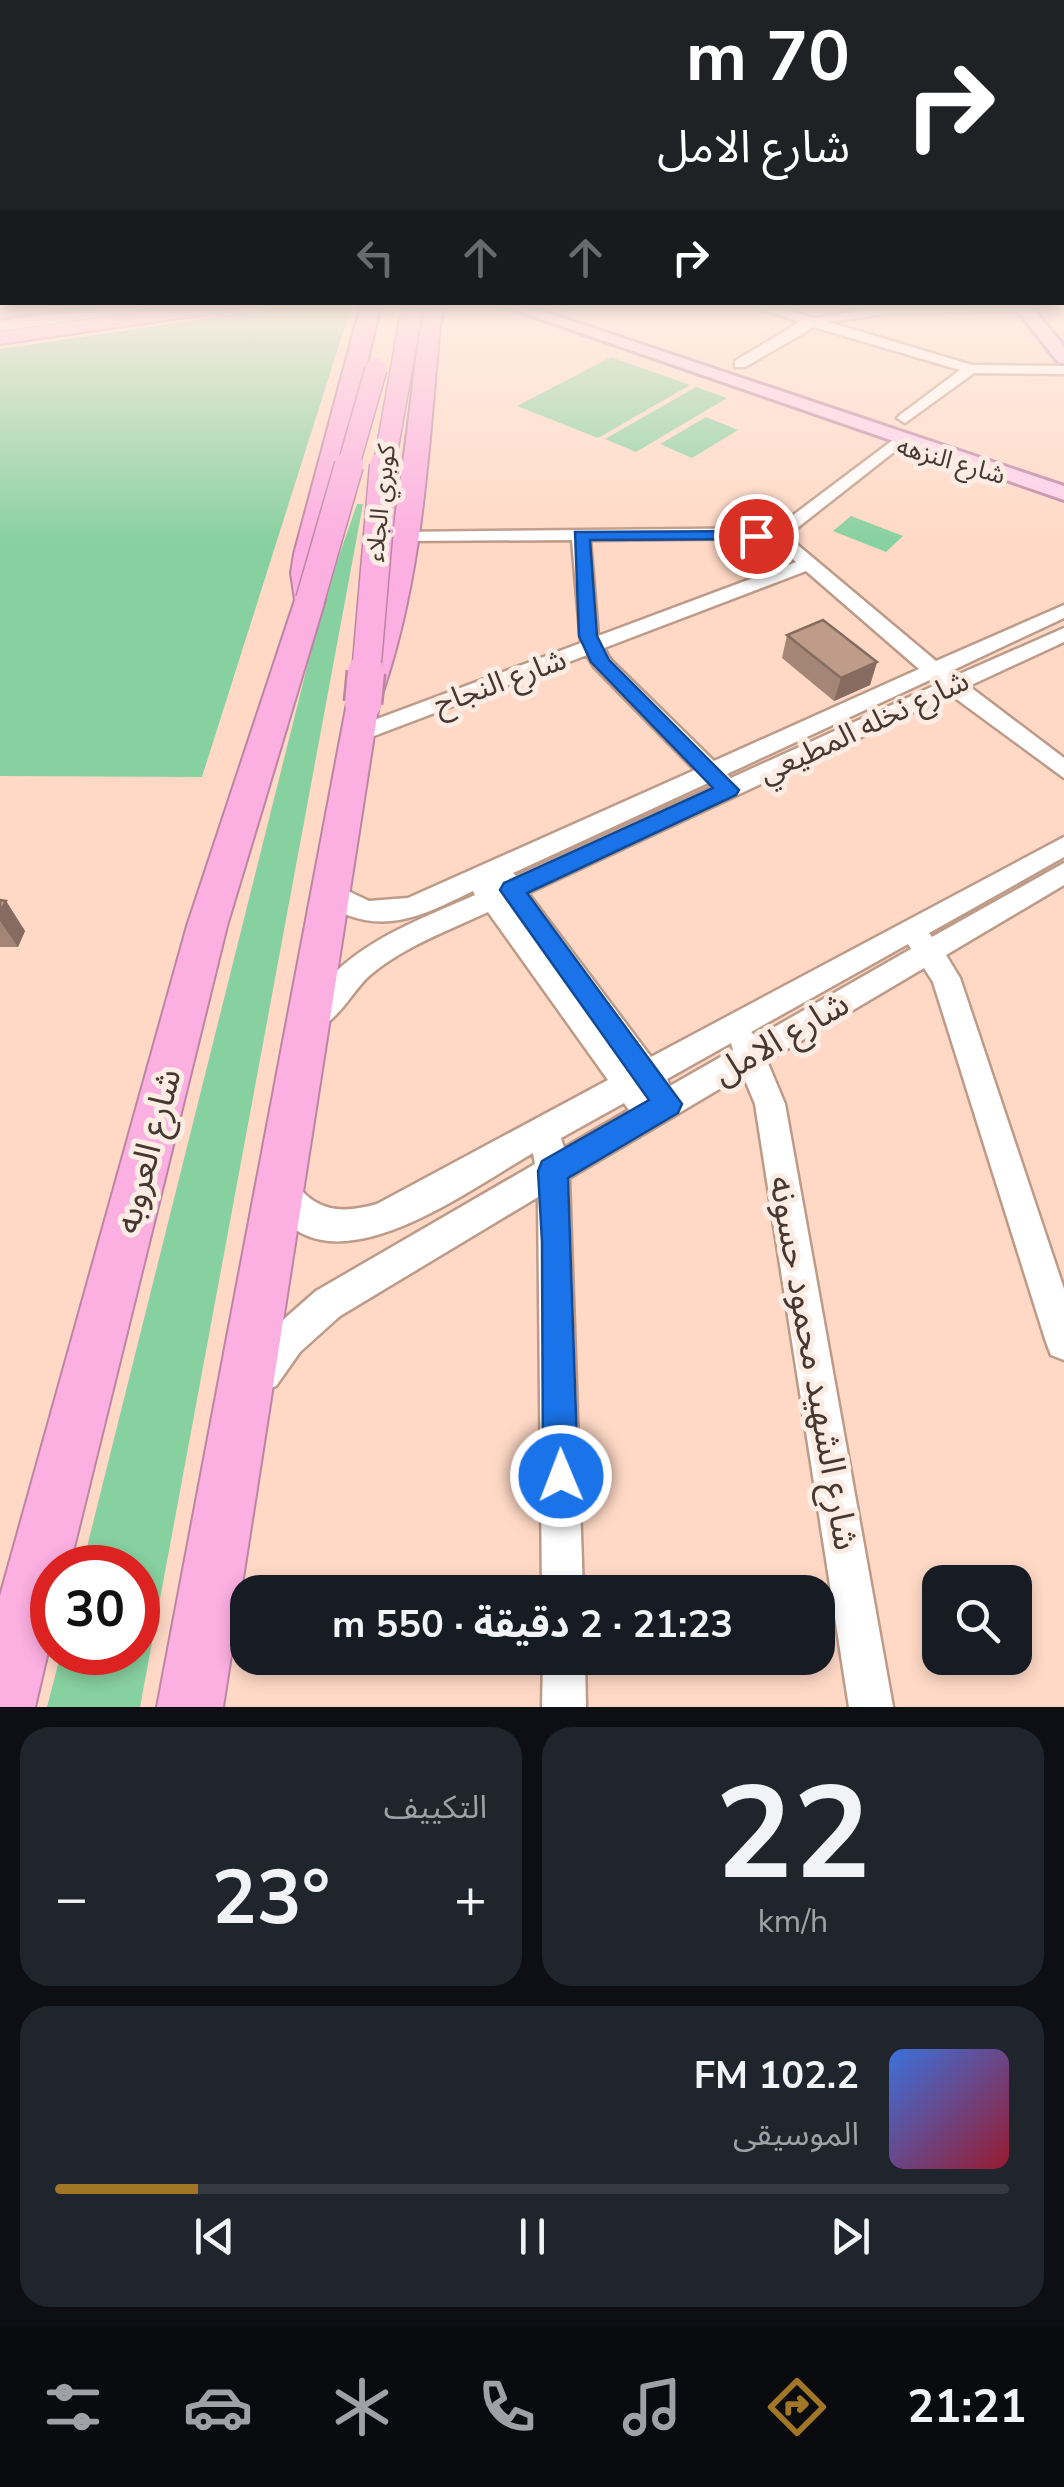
<!DOCTYPE html>
<html lang="ar">
<head>
<meta charset="utf-8">
<style>
  :root { --surface:#171b24; --page:#20242c; --text:#f1f3f6; --muted:#9ea1a6; --line:#363941; --accent:#a17626 }
  body { margin:0; font-family:"Nunito Sans","Noto Sans Arabic",sans-serif; background:var(--page); color:var(--text); direction:rtl; height:100vh; display:flex; flex-direction:column; font-size:38px; white-space:nowrap }
  * { box-sizing:border-box; margin:0 }
  p { font-size:32px; color:var(--muted) }
  .icon { flex:none; width:55px; height:55px; fill:none; stroke:currentColor; stroke-width:2; stroke-linecap:round; stroke-linejoin:round }
  .map { position:relative; height:1707px; overflow:hidden; direction:ltr }
  .drawer { display:flex; flex-direction:column; gap:20px; padding:20px; background:#0d0f14; flex:1 }
  .drawer>* { flex:none }
  .top-card { position:absolute; left:0px; top:0px; width:1065px; height:305px; box-shadow:0 5px 15px #0003; direction:rtl; background:#202124; color:#fff; overflow:hidden }
  .buttons { position:absolute; left:922px; top:1565px; display:grid; gap:20px }
  .buttons a { display:grid; place-items:center; width:110px; height:110px; border-radius:20px; background:var(--surface); box-shadow:0 5px 15px #0003; font-size:50px }
  .speed { position:absolute; left:30px; top:1545px; display:flex; gap:20px; font-size:50px; font-weight:700; text-align:center }
  .speed>* { display:grid; place-content:center; width:130px; height:130px; border-radius:50%; background:var(--surface); box-shadow:0 5px 15px #0003; line-height:1 }
  .speed .limit { border:15px solid #d22; background:#fff; color:#111 }
  .pin { position:absolute; display:grid; place-items:center; width:85px; height:85px; color:#fff; margin:-42px; border:5px solid #fff; border-radius:50%; box-shadow:0 2px 10px #0007 }
  .me { position:absolute; width:110px; margin:-55px; rotate:359deg; stroke-linejoin:round; filter:drop-shadow(0 0 8px #0008) }
  .turn { display:flex; align-items:center; gap:35px; height:210px; padding:0 50px; font-size:45px }
  .turn .icon { width:130px; height:130px; stroke-width:2.5 }
  .turn b { display:block; font-size:70px; line-height:85px }
  .lanes { display:flex; align-items:center; height:95px; padding:0 50px; background:#0003; justify-content:center; gap:50px; direction:ltr }
  .lanes .off { opacity:.35 }
  .big { font-size:75px; font-weight:700; line-height:1.1 }
  .drawer .widget { flex:1; display:flex; flex-direction:column; justify-content:center; gap:15px; min-width:0; padding:0 35px; border-radius:30px; background:var(--page) }
  .drawer .dial { align-items:center; gap:0 }
  .dial b { font-size:130px; line-height:1 }
  .song { display:flex; align-items:center; gap:30px }
  .cover { width:120px; height:120px; border-radius:15px; background:linear-gradient(135deg,hsl(220 70% 55%),hsl(350 70% 35%)) }
  .played { height:10px; border-radius:5px; background:linear-gradient(90deg,var(--accent) 15%,var(--line) 15%) }
  .keys { display:flex; justify-content:space-around; direction:ltr }
  .heat { display:flex; justify-content:space-between; align-items:center; font-size:55px; direction:ltr }
  .drawer .tiles { flex:1; display:grid; gap:20px; grid-template-columns:1fr 1fr }
  .widget:last-child { grid-column:span 2 }
  .trip { position:absolute; left:230px; top:1575px; width:605px; height:100px; border-radius:30px; background:var(--surface); box-shadow:0 5px 15px #0003; font-weight:700; line-height:100px; text-align:center; direction:rtl }
  .tab-bar { display:flex; height:160px; justify-content:space-around; align-items:center; background:#090b0e; color:var(--muted) }
  .tab-bar .icon { width:70px; height:70px }
  .tab-bar .on { color:var(--accent) }
  .tab-bar b { font-size:45px; color:var(--text) }
  .map>svg:first-child { display:block }
</style>
</head>
<body>
<div class="map">
<svg width="1064" height="1707" viewBox="0 0 1064 1707">
  <rect width="100%" height="100%" fill="#ffd9c6"/>
  <path fill="#87d09f" d="M306 304H352L202 777 0 776V349Z
    M611 357 690 385 598 438 517 406Z
    M696 387 727 398 636 452 605 439Z
    M706 417 738 430 692 458 660 444Z
    M357 504H363L140 1707H47L61 1653 138 1652V1568L82 1567 324 599Z
    M851 516 903 536 886 552 833 531Z"/>
  <g fill="none" stroke-linecap="round" stroke-linejoin="round">
    <g stroke="#be9b88" stroke-width="5">
      <path id="minor" d="M561 304H590L561 310Z
        M746 304H765L814 318 892 305 1023 304 1028 305V311L892 313 828 322 972 365 1064 366V374L974 373 905 423 897 418 900 415 960 370 814 327 745 367H735V361L800 322Z
        M893 440 901 445 899 448 787 536 936 661 1064 605V618L949 672 955 676 1064 628V642L969 686 1064 758V778L951 695 528 893 651 1057 1064 837V857L929 933 932 937 1064 863V885L946 955 960 978 1064 1289V1360L1051 1355 1046 1342 933 982 924 968 767 1061 785 1104 893 1707H849L755 1104 743 1075 569 1178 583 1592H542L538 1197 340 1316 300 1352 276 1386 263 1391 250 1386 245 1373 275 1327 316 1291 535 1164 533 1153C466 1191 315 1308 265 1190L270 1179 281 1174C293 1179 297 1186 306 1195 327 1214 352 1211 377 1204L608 1080 488 912C447 931 403 947 369 976 351 992 330 1036 306 1027L302 1018C335 949 410 924 475 895L473 891C433 910 395 932 350 916 337 911 325 905 318 893L322 886 331 883 369 901 408 898 695 770 594 667 587 655 366 739H350L347 734 350 729 581 643 572 540 404 541 398 540V532L776 528ZM768 538 796 562 598 636 590 540ZM806 571 919 669 714 761 610 659 604 648ZM932 679 938 684 731 778 727 774ZM708 783 712 787 516 876 513 873ZM908 944 911 949 757 1037 751 1032ZM731 1043 733 1050 670 1086 667 1079ZM624 1103 629 1110 564 1148 561 1138Z
        M543 1658H585L586 1707H542Z"/>
    </g>
    <g stroke="#bc85a3" stroke-width="6">
      <path id="major" d="M120 304H162L154 309 0 331V321Z
        M497 304H521L1064 486V500Z
        M1012 304H1029L1064 346V363L1058 362Z"/>
    </g>
    <g stroke="#bc85a3" stroke-width="4">
      <path id="highway" d="M196 304H246L236 310 0 344V332Z
        M361 304H381L322 554 319 573 325 600 227 926 69 1568H52V1635L35 1707H0V1596L187 926 295 600 291 573 294 554Z
        M452 304 443 312 440 325C428 453 423 581 379 703L223 1707H157L347 703C394 581 404 453 420 325L427 305Z"/>
    </g>
    <use href="#minor" fill="#fff" fill-rule="evenodd"/>
    <use href="#major" fill="#fdcfed" fill-rule="evenodd"/>
    <use href="#highway" fill="#fcafe1" fill-rule="evenodd"/>
    <g stroke="#bc85a3" stroke-width="24" stroke-linecap="butt">
      <path id="highway-bridge-far2" d="M348 467 376 369
        M384 467 413 304"/>
    </g>
    <g stroke="#bc85a3" stroke-width="31" stroke-linecap="butt">
      <path id="highway-bridge-far1" d="M310 600 349 465
        M366 674 384 465"/>
    </g>
    <g stroke="#bc85a3" stroke-width="41" stroke-linecap="butt">
      <path id="highway-bridge" d="M363 703 366 672"/>
    </g>
    <use href="#highway-bridge-far2" stroke="#fcafe1" stroke-width="21"/>
    <use href="#highway-bridge-far1" stroke="#fcafe1" stroke-width="28"/>
    <use href="#highway-bridge" stroke="#fcafe1" stroke-width="36"/>
  </g>
  <path fill="#a48576" d="M787 635 877 662 870 685 834 701 782 658Z
    M0 900 6 901 25 931 18 947H0Z"/>
  <path fill="#866c60" d="M877 662 870 685 834 701 841 678Z
    M6 901 25 931 18 947 0 921V912Z"/>
  <path fill="#bf9b89" stroke="#866c60" stroke-width="2.5" d="M823 620 877 662 841 678 787 635Z
    M0 900 6 901 0 912Z"/>
  <linearGradient id="sky" x2="0" y2="1"><stop stop-color="#7ab0e7"/><stop offset="0.56" stop-color="#ffeee5"/><stop offset="1" stop-color="#ffeee5" stop-opacity="0"/></linearGradient>
  <rect width="1064" height="543" fill="url(#sky)"/>
  <path fill="#1a73e8" stroke="#114b97" stroke-width="2.5" d="M756 531 764 536 762 539 590 540 597 636 609 660 739 790 736 795 527 893 682 1104 678 1113 568 1178 578 1476 573 1488 561 1493 548 1488 543 1476 542 1242 538 1171 542 1161 649 1100 500 890 504 883 713 788 591 662 579 636 575 532Z"/>
  <g text-anchor="middle" dominant-baseline="central" stroke-width="10" stroke-linejoin="round" paint-order="stroke">
    <g font-size="25" fill="#463730" stroke="#fbece4">
      <text transform="translate(951 461) rotate(16)">شارع النزهه</text>
      <text transform="translate(381 503) rotate(-84)">كوبري الجلاء</text>
    </g>
    <g font-size="30" fill="#463730" stroke="#fbece4">
      <text transform="translate(500 682) rotate(-20)">شارع النجاح</text>
      <text transform="translate(864 727) rotate(-25)">شارع نخله المطيعي</text>
    </g>
    <g font-size="35" fill="#463730" stroke="#fbece4">
      <text transform="translate(781 1038) rotate(-30)">شارع الامل</text>
      <text transform="translate(148 1151) rotate(-75)">شارع العروبه</text>
      <text transform="translate(814 1363) rotate(80)">شارع الشهيد محمود حسونه</text>
    </g>
  </g>
</svg>
<div class="buttons">
<a><svg class="icon" aria-label="search" viewBox="0 0 24 24"><circle cx="10" cy="10" r="6"/><path d="M15 15l6 6"/></svg></a>
</div>
<div class="speed"><div class="limit">30</div></div>
<div class="pin" style="left:756px;top:536px;background:#d93025"><svg class="icon" aria-label="arrive" viewBox="0 0 24 24"><path d="M6 21V4h12l-3 4 3 4H6"/></svg></div>
<svg class="me" style="left:561px;top:1476px" viewBox="-20 -20 40 40"><circle r="17" fill="#1a73e8" stroke="#fff" stroke-width="3"/><path d="M0-11L8 9 0 5-8 9z" fill="#fff"/></svg>
<div class="trip">21:23 · 2 دقيقة · 550 m</div>
<div class="top-card">
<div class="turn"><svg class="icon" aria-label="right" viewBox="0 0 24 24"><path d="M7 20v-9h11M14 6l5 5-5 5"/></svg><div><b>70 m</b>شارع الامل</div></div>
<div class="lanes"><svg class="icon off" aria-label="left" viewBox="0 0 24 24"><path d="M17 20v-9H6M10 6l-5 5 5 5"/></svg><svg class="icon off" aria-label="ahead" viewBox="0 0 24 24"><path d="M12 20V5M6 11l6-6 6 6"/></svg><svg class="icon off" aria-label="ahead" viewBox="0 0 24 24"><path d="M12 20V5M6 11l6-6 6 6"/></svg><svg class="icon" aria-label="right" viewBox="0 0 24 24"><path d="M7 20v-9h11M14 6l5 5-5 5"/></svg></div>
</div>
</div>
<section class="drawer">
<div class="tiles">
<div class="widget dial"><b>22</b><p>km/h</p></div>
<div class="widget"><p>التكييف</p>
<div class="heat"><a>−</a><b class="big">23°</b><a>+</a></div>
</div>
<div class="widget">
<div class="song"><i class="cover"></i><div><b>102.2 FM</b><p>الموسيقى</p></div></div>
<div class="played"></div>
<div class="keys"><svg class="icon" aria-label="previous" viewBox="0 0 24 24"><path d="M18 5L8 12l10 7zM5 5v14"/></svg><svg class="icon" aria-label="pause" viewBox="0 0 24 24"><path d="M8 5v14M16 5v14"/></svg><svg class="icon" aria-label="next" viewBox="0 0 24 24"><path d="M6 5l10 7-10 7zM19 5v14"/></svg></div>
</div>
</div>
</section>
<nav class="tab-bar">
<b>21:21</b>
<svg class="icon on" aria-label="directions" viewBox="0 0 24 24"><path d="M12 3l9 9-9 9-9-9zM9 14v-3h6M13 9l2 2-2 2"/></svg>
<svg class="icon" aria-label="music" viewBox="0 0 24 24"><path d="M9 18V5l10-2v13"/><circle cx="6" cy="18" r="3"/><circle cx="16" cy="16" r="3"/></svg>
<svg class="icon" aria-label="phone" viewBox="0 0 24 24"><path d="M5 4h4l2 5-3 2q2 4 5 5l2-3 5 2v4C11 20 4 13 5 4z"/></svg>
<svg class="icon" aria-label="climate" viewBox="0 0 24 24"><path d="M12 3v18M4 7l16 10M4 17L20 7"/></svg>
<svg class="icon" aria-label="car" viewBox="0 0 24 24"><path d="M5 17H2v-5l4-1 3-4h7l3 4 3 1v5h-3M9 17h6M6 11h13"/><circle cx="7" cy="17" r="2"/><circle cx="17" cy="17" r="2"/></svg>
<svg class="icon" aria-label="filters" viewBox="0 0 24 24"><path d="M4 7h16M4 17h16"/><circle cx="9" cy="7" r="2"/><circle cx="15" cy="17" r="2"/></svg>
</nav>
</body>
</html>
